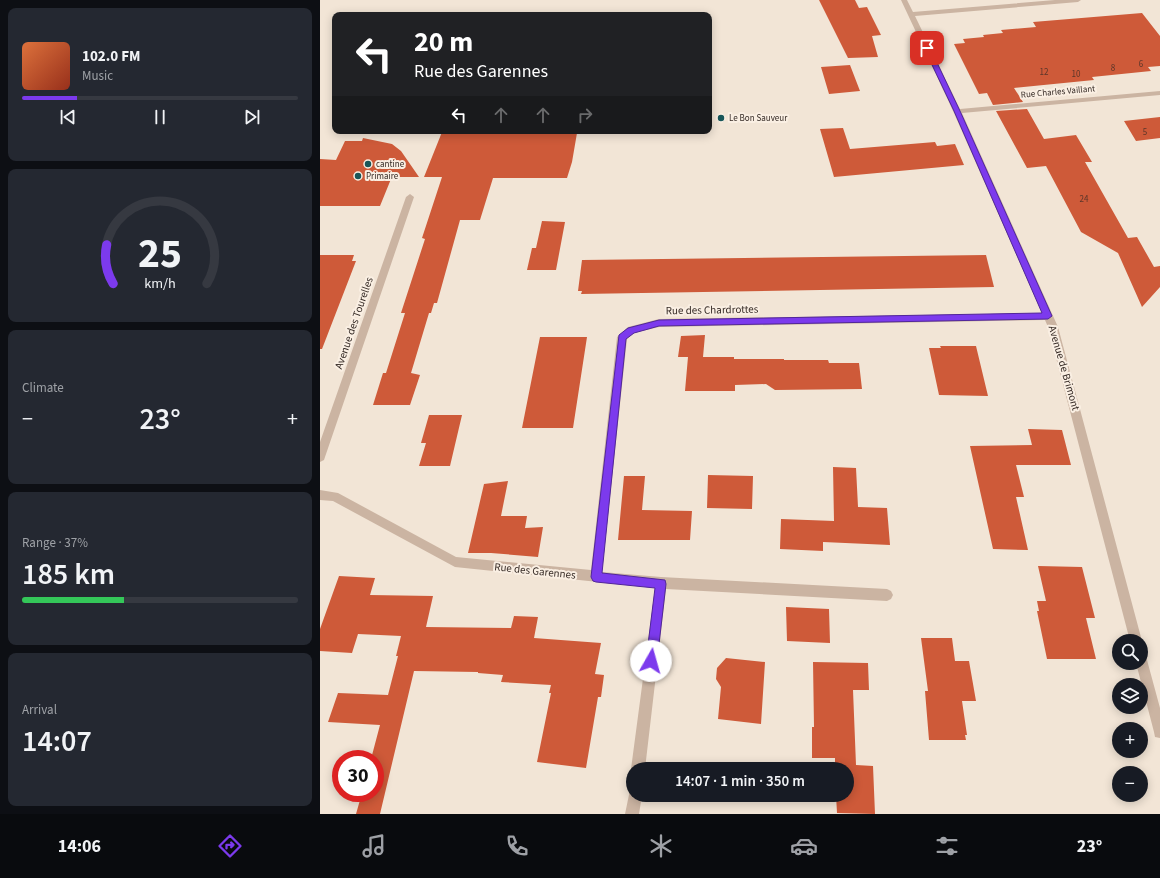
<!DOCTYPE html>
<html lang="en">
<head>
<meta charset="utf-8">
<style>
  :root { --surface:#171b24; --page:#242831; --text:#f1f3f6; --muted:#9ea1a6; --line:#363941; --accent:#7c3aed }
  body { margin:0; font-family:"Source Sans 3",sans-serif; background:var(--page); color:var(--text); height:100vh; display:flex; flex-direction:column; font-size:15px; white-space:nowrap }
  * { box-sizing:border-box; margin:0 }
  p { font-size:13px; color:var(--muted) }
  .icon { flex:none; width:22px; height:22px; fill:none; stroke:currentColor; stroke-width:2; stroke-linecap:round; stroke-linejoin:round }
  .map { position:relative; flex:1; overflow:hidden }
  .sheet { display:flex; flex-direction:column; gap:8px; padding:8px; background:#0d0f14; width:320px }
  .sheet>* { flex:none }
  .guide { position:absolute; left:12px; top:12px; width:380px; height:122px; border-radius:8px; box-shadow:0 2px 10px #0003; background:#202124; color:#fff; overflow:hidden }
  .fabs { position:absolute; left:792px; top:634px; display:grid; gap:8px }
  .fabs a { display:grid; place-items:center; width:36px; height:36px; border-radius:50%; background:var(--surface); box-shadow:0 2px 10px #0003; font-size:20px }
  .speed { position:absolute; left:12px; top:750px; display:flex; gap:8px; font-size:20px; font-weight:700; text-align:center }
  .speed>* { display:grid; place-content:center; width:52px; height:52px; border-radius:50%; background:var(--surface); box-shadow:0 2px 10px #0003; line-height:1 }
  .speed .limit { border:6px solid #d22; background:#fff; color:#111 }
  .pin { position:absolute; display:grid; place-items:center; width:34px; height:34px; color:#fff; margin:-17px; border-radius:8px; box-shadow:0 2px 6px #0006 }
  .me { position:absolute; width:44px; margin:-22px; rotate:7deg; stroke-linejoin:round; filter:drop-shadow(0 0 3px #0008) }
  .turn { display:flex; align-items:center; gap:14px; height:84px; padding:0 16px; font-size:18px }
  .turn .icon { width:52px; height:52px; stroke-width:2.5 }
  .turn b { display:block; font-size:28px; line-height:34px }
  .lanes { display:flex; align-items:center; height:38px; padding:0 16px; background:#0003; justify-content:center; gap:20px; direction:ltr }
  .lanes .off { opacity:.35 }
  .big { font-size:30px; font-weight:600; line-height:1.1 }
  .sheet .widget { flex:1; display:flex; flex-direction:column; justify-content:center; gap:6px; min-width:0; padding:0 14px; border-radius:8px; background:var(--page) }
  .sheet .dial { align-items:center; gap:0 }
  .dial svg { height:104px; overflow:visible; fill:none; stroke:var(--line); stroke-width:7; stroke-linecap:round; text-anchor:middle }
  .dial text { fill:var(--text); stroke:none }
  .song { display:flex; align-items:center; gap:12px }
  .cover { width:48px; height:48px; border-radius:6px; background:linear-gradient(135deg,hsl(20 70% 55%),hsl(10 70% 35%)) }
  .played { height:4px; border-radius:2px; background:linear-gradient(90deg,var(--accent) 20%,var(--line) 20%) }
  .keys { display:flex; justify-content:space-around; direction:ltr }
  .heat { display:flex; justify-content:space-between; align-items:center; font-size:22px; direction:ltr }
  .charge { height:6px; border-radius:3px; background:linear-gradient(90deg,#34c759 37%,var(--line) 0) }
  .trip { position:absolute; left:306px; top:762px; width:228px; height:40px; border-radius:20px; background:var(--surface); box-shadow:0 2px 10px #0003; font-weight:600; line-height:40px; text-align:center }
  .dock { display:flex; height:64px; justify-content:space-around; align-items:center; background:#090b0e; color:var(--muted) }
  .dock .icon { width:28px; height:28px }
  .dock .on { color:var(--accent) }
  .dock b { font-size:18px; color:var(--text) }
  main { display:flex; flex:1; min-height:0 }
  .map>svg:first-child { display:block }
</style>
</head>
<body>
<main>
<section class="sheet">
<div class="widget">
<div class="song"><i class="cover"></i><div><b>102.0 FM</b><p>Music</p></div></div>
<div class="played"></div>
<div class="keys"><svg class="icon" aria-label="previous" viewBox="0 0 24 24"><path d="M18 5L8 12l10 7zM5 5v14"/></svg><svg class="icon" aria-label="pause" viewBox="0 0 24 24"><path d="M8 5v14M16 5v14"/></svg><svg class="icon" aria-label="next" viewBox="0 0 24 24"><path d="M6 5l10 7-10 7zM19 5v14"/></svg></div>
</div>
<div class="widget dial"><svg viewBox="0 0 100 80">
<path d="M14 69A42 42 0 1 1 86 69"/>
<path d="M14 69A42 42 0 0 1 9 39" stroke="#7c3aed"/>
<text x="50" y="56" font-size="32" font-weight="700">25</text>
<text x="50" y="72" font-size="11">km/h</text>
</svg></div>
<div class="widget"><p>Climate</p>
<div class="heat"><a>−</a><b class="big">23°</b><a>+</a></div>
</div>
<div class="widget"><p>Range · 37%</p><b class="big">185 km</b><div class="charge"></div></div>
<div class="widget"><p>Arrival</p><b class="big">14:07</b></div>
</section>
<div class="map">
<svg width="840" height="814" viewBox="0 0 840 814">
  <rect width="100%" height="100%" fill="#f2e5d6"/>
  <path fill="#ce5a39" d="M499 0H535L539 8 547 7 561 35 552 36 558 57 528 58Z
    M822 13 840 36V66L828 67 831 71 772 77 774 80 694 88 703 102 673 105 667 93 659 94 634 44 645 43 643 39 664 37 663 35 683 33 681 30 716 27 713 22Z
    M530 65 540 91 509 94 501 67Z
    M707 109 724 139 756 135 772 162H765L808 238 817 237 834 267 840 266V287L822 307 798 253 761 232 726 166 707 168 676 111Z
    M840 117V138L816 141 804 121Z
    M523 128 530 149 615 142 617 146 635 144 644 165 514 177 500 129Z
    M122 132 257 133 252 162 247 178H173L160 220H140L117 303H114L111 313H109L91 373 100 375 90 405H53L63 373H66L85 313H81L105 239 102 238 122 177H104Z
    M43 138 72 144 81 151 99 177H75V179H71L60 206H0V159L16 160 25 141H42Z
    M222 221 245 222 236 270H207L212 248H216Z
    M0 255H34L32 261H36L2 349H0Z
    M666 255 674 287 261 294 262 291H258L262 260Z
    M385 335 383 357H414V359H464V360H508L509 363H539L542 389 455 390 446 384 415 385V391H365L368 357H358L361 336Z
    M220 337H267L253 428H202Z
    M620 346H656L668 396 619 395 609 348H621Z
    M109 415H142L130 466H99L106 443H101Z
    M708 429 742 430 751 465H696L704 497H696L708 550 673 549 650 446 712 445Z
    M513 467 536 468 538 507 567 508 570 545 503 542V551L460 549 461 519 514 521Z
    M388 475 433 476 432 509 387 508Z
    M304 476H325L322 510 372 511 370 540H298Z
    M188 481 181 516H207L205 528 223 527 218 557 171 553H148L164 484Z
    M718 566 762 567 775 618H766L776 659H727L717 611H719L717 601H726Z
    M19 576 55 578 50 595 113 596 106 627 191 628 194 616 218 617 214 638 281 643 275 674 284 675 281 697H278L266 768 217 762 231 693H229L231 685 181 682 183 675 158 673V672L94 671 60 814H36L42 793H55V759H51L60 725 8 722 18 693 68 695 78 656H76L81 636 38 634 32 653 0 651V629Z
    M466 607 509 609 510 643 467 641Z
    M601 638H632L635 661H649L656 701H642L647 735H645L646 740H609L605 691H608Z
    M406 658 445 662 441 724 398 719 401 687 396 679 397 668Z
    M493 662 548 663 549 690H533L536 765 553 766 555 814 517 813 516 795H527V769H515V758H492V727H494Z"/>
  <g fill="none" stroke-linecap="round" stroke-linejoin="round">
    <path fill="#cbb4a2" fill-rule="evenodd" d="M581 0H587L593 12 735 0H761L758 2 595 16 640 109 840 91V95L642 113 738 327 822 641 821 643V641H810L728 327 725 320 339 327 314 333 307 339 282 572 341 577 567 589 571 591 573 595 571 599 567 601 346 589 325 769H313V773L311 769 335 588 135 567 13 501 0 500V490L18 493 136 557 271 570 297 337 308 327 339 319 722 313 633 111Z
      M90 194 94 197 5 457 4 460 0 462V442L86 197Z
      M821 654 825 656 827 660 840 708V738L835 737 834 732 816 663H821Z
      M313 789V795H322L319 814H305L310 790Z"/>
  </g>
  <path fill="#7c3aed" stroke="#51269a" d="M607 46 610 48 640 111 732 316 728 319 339 326 314 333 306 339 282 573 345 580 346 584 337 661 335 665 331 666 327 665 326 661 335 588 276 582 273 581 271 577 299 335 308 328 339 320 722 313 634 111 604 48Z"/>
  <g fill="#185659" stroke="#faefe3" stroke-width="1.5">
    <circle cx="401" cy="118" r="4"/>
    <circle cx="48" cy="164" r="4"/>
    <circle cx="38" cy="176" r="4"/>
  </g>
  <g text-anchor="middle" dominant-baseline="central" stroke-width="4" stroke-linejoin="round" paint-order="stroke">
    <g font-size="9" fill="#5b362a">
      <text x="821" y="64">6</text>
      <text x="793" y="68">8</text>
      <text x="724" y="72">12</text>
      <text x="756" y="74">10</text>
      <text x="825" y="132">5</text>
      <text x="764" y="199">24</text>
    </g>
    <g font-size="9" fill="#352a25" stroke="#faefe3">
      <text transform="translate(738 92) rotate(-5)">Rue Charles Vaillant</text>
    </g>
    <g font-size="9" fill="#352a25" stroke="#faefe3" text-anchor="start">
      <text x="409" y="118">Le Bon Sauveur</text>
      <text x="56" y="164">cantine</text>
      <text x="46" y="176">Primaire</text>
    </g>
    <g font-size="11" fill="#352a25" stroke="#faefe3">
      <text transform="translate(392 310) rotate(-1)">Rue des Chardrottes</text>
      <text transform="translate(34 323) rotate(-71)">Avenue des Tourelles</text>
      <text transform="translate(744 368) rotate(74)">Avenue de Brimont</text>
      <text transform="translate(215 571) rotate(6)">Rue des Garennes</text>
    </g>
  </g>
</svg>
<div class="fabs">
<a><svg class="icon" aria-label="search" viewBox="0 0 24 24"><circle cx="10" cy="10" r="6"/><path d="M15 15l6 6"/></svg></a>
<a><svg class="icon" aria-label="layers" viewBox="0 0 24 24"><path d="M12 4l9 5-9 5-9-5zM3 14l9 5 9-5"/></svg></a>
<a>+</a>
<a>−</a>
</div>
<div class="speed"><div class="limit">30</div></div>
<div class="pin" style="left:607px;top:48px;background:#d93025"><svg class="icon" aria-label="arrive" viewBox="0 0 24 24"><path d="M6 21V4h12l-3 4 3 4H6"/></svg></div>
<svg class="me" style="left:331px;top:661px" viewBox="-20 -20 40 40"><circle r="19" fill="#fff"/><path d="M0-13L10 11 0 6-10 11z" fill="#7c3aed"/></svg>
<div class="trip">14:07 · 1 min · 350 m</div>
<div class="guide">
<div class="turn"><svg class="icon" aria-label="left" viewBox="0 0 24 24"><path d="M17 20v-9H6M10 6l-5 5 5 5"/></svg><div><b>20 m</b>Rue des Garennes</div></div>
<div class="lanes"><svg class="icon" aria-label="left" viewBox="0 0 24 24"><path d="M17 20v-9H6M10 6l-5 5 5 5"/></svg><svg class="icon off" aria-label="ahead" viewBox="0 0 24 24"><path d="M12 20V5M6 11l6-6 6 6"/></svg><svg class="icon off" aria-label="ahead" viewBox="0 0 24 24"><path d="M12 20V5M6 11l6-6 6 6"/></svg><svg class="icon off" aria-label="right" viewBox="0 0 24 24"><path d="M7 20v-9h11M14 6l5 5-5 5"/></svg></div>
</div>
</div>
</main>
<nav class="dock">
<b>14:06</b>
<svg class="icon on" aria-label="directions" viewBox="0 0 24 24"><path d="M12 3l9 9-9 9-9-9zM9 14v-3h6M13 9l2 2-2 2"/></svg>
<svg class="icon" aria-label="music" viewBox="0 0 24 24"><path d="M9 18V5l10-2v13"/><circle cx="6" cy="18" r="3"/><circle cx="16" cy="16" r="3"/></svg>
<svg class="icon" aria-label="phone" viewBox="0 0 24 24"><path d="M5 4h4l2 5-3 2q2 4 5 5l2-3 5 2v4C11 20 4 13 5 4z"/></svg>
<svg class="icon" aria-label="climate" viewBox="0 0 24 24"><path d="M12 3v18M4 7l16 10M4 17L20 7"/></svg>
<svg class="icon" aria-label="car" viewBox="0 0 24 24"><path d="M5 17H2v-5l4-1 3-4h7l3 4 3 1v5h-3M9 17h6M6 11h13"/><circle cx="7" cy="17" r="2"/><circle cx="17" cy="17" r="2"/></svg>
<svg class="icon" aria-label="filters" viewBox="0 0 24 24"><path d="M4 7h16M4 17h16"/><circle cx="9" cy="7" r="2"/><circle cx="15" cy="17" r="2"/></svg>
<b>23°</b>
</nav>
</body>
</html>
